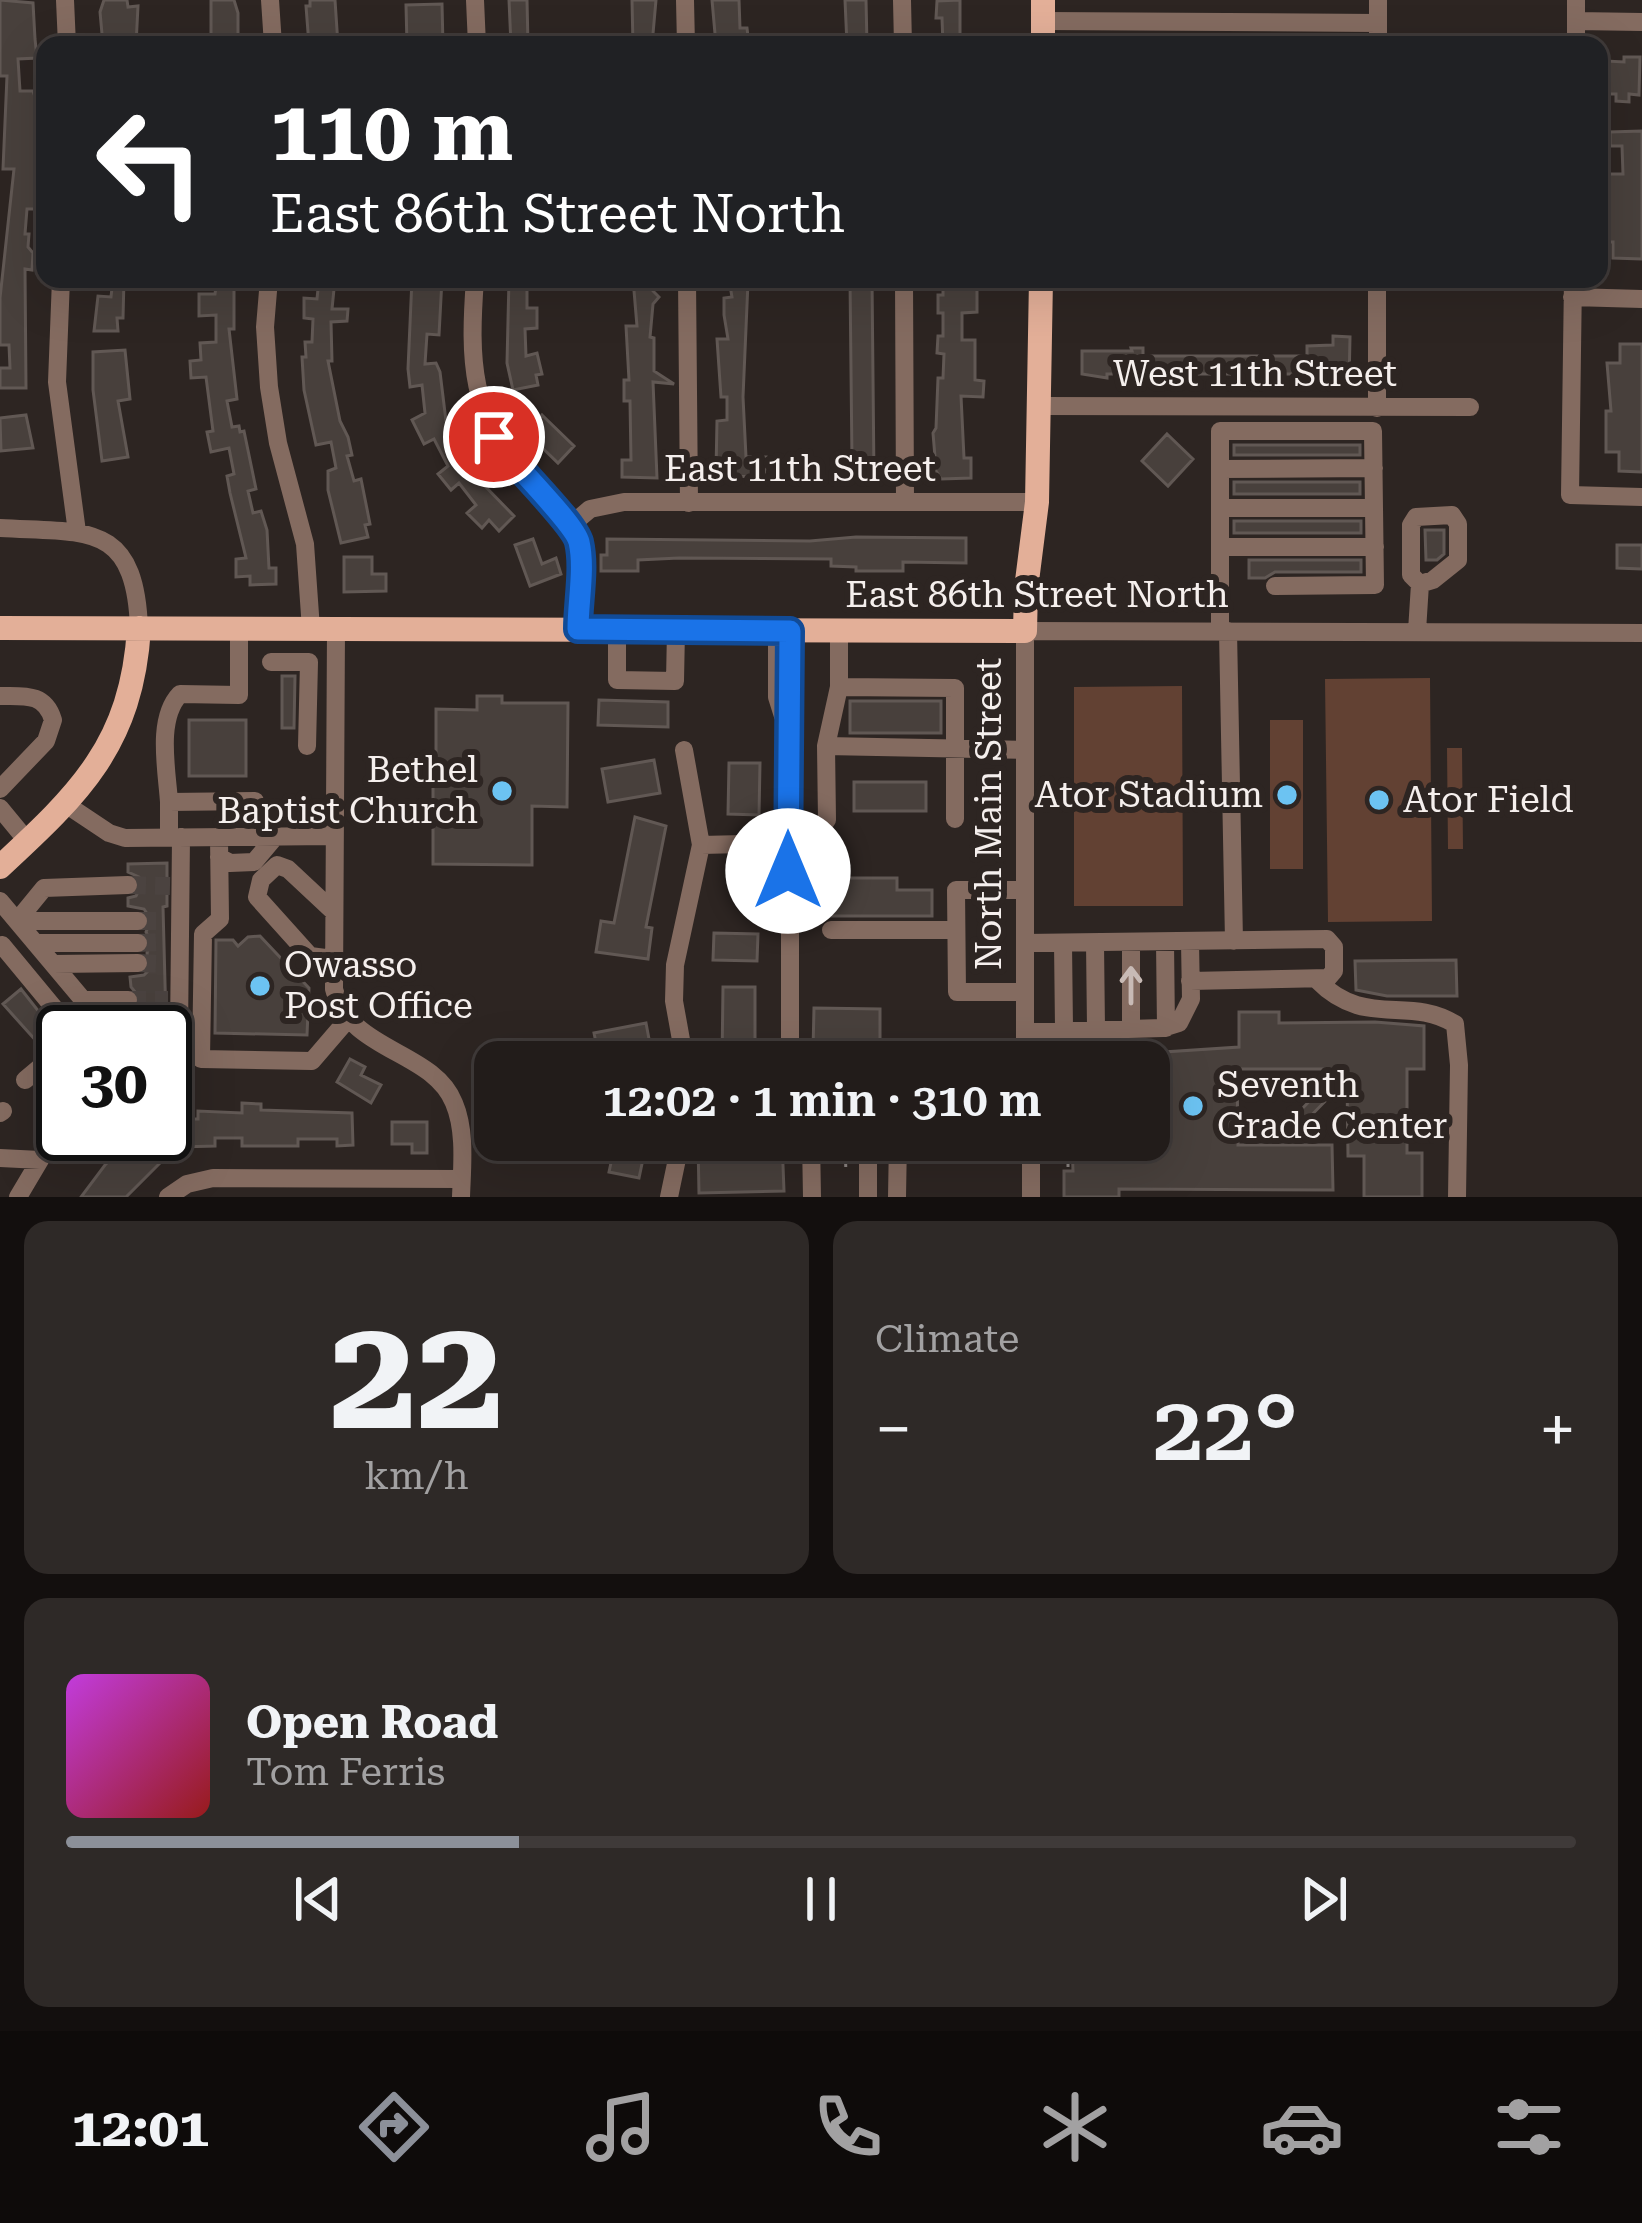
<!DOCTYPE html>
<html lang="en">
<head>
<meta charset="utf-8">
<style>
  :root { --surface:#221c1a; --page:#2e2927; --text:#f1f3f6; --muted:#a2a1a2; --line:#3f3a39; --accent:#8c9099 }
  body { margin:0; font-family:"Roboto Serif",serif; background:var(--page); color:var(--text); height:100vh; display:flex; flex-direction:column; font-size:45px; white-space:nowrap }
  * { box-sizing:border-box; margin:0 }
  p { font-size:39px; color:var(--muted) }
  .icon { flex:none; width:66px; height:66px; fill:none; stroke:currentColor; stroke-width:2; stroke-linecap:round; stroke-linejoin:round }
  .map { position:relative; height:1197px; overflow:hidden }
  .details { display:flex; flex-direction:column; gap:24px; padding:24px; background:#130f0e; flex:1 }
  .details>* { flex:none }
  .banner { position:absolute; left:36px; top:36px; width:1572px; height:252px; border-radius:24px; box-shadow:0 12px 48px #0002,0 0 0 3px var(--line); background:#202124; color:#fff; overflow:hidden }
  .speed { position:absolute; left:36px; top:1005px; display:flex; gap:24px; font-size:60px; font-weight:700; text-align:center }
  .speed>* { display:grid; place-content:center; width:156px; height:156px; border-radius:50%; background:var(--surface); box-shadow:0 12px 48px #0002,0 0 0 3px var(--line); line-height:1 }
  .speed .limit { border:6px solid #111; border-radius:18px; background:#fff; color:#111 }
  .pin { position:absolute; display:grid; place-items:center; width:102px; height:102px; color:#fff; margin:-51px; border:6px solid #fff; border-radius:50%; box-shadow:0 3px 12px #0007 }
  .me { position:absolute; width:132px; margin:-66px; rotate:0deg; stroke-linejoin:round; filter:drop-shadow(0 0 9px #0008) }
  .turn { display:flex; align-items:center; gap:42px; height:252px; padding:0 36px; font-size:54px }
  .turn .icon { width:156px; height:156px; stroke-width:2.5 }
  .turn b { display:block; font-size:84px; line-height:102px }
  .big { font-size:90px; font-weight:600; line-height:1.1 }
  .details .card { flex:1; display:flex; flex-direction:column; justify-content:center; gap:18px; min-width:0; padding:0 42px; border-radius:24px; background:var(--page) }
  .details .dial { align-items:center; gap:0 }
  .dial b { font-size:156px; line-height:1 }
  .song { display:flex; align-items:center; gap:36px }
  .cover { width:144px; height:144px; border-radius:18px; background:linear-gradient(135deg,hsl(290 70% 55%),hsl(0 70% 35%)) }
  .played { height:12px; border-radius:6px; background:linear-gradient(90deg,var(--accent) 30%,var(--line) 30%) }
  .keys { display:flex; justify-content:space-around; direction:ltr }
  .heat { display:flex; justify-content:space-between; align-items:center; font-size:66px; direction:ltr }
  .details .tiles { flex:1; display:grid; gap:24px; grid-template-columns:1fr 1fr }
  .card:last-child { grid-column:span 2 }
  .trip { position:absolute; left:474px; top:1041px; width:696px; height:120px; border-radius:24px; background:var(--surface); box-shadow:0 12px 48px #0002,0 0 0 3px var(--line); font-weight:600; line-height:120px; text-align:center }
  .dock { display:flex; height:192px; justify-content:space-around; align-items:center; background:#0e0b0a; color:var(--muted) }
  .dock .icon { width:84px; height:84px }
  .dock .on { color:var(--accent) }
  .dock b { font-size:54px; color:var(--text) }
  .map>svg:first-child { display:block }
</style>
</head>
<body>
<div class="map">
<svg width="1642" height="1197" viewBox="0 0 1642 1197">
  <rect width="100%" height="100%" fill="#2d2522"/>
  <path fill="#624133" d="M1430 678 1432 921 1328 922 1325 679Z
    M1182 686 1183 906H1074V687Z
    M1270 720H1303V869H1270Z
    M1447 748H1462L1463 849H1448Z"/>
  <path fill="#48403c" stroke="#615854" stroke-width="3" d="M0 0 33 3 35 39 37 58 18 59 20 91H33L36 100V154H40L35 209H27L25 234H29L28 247 33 253 32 270 25 269 26 388H0V368H10L9 345H0V298L14 169H3L7 76H0Z
    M104 0H127L128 7 138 6 136 45H103L100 12Z
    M211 0H234L238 13V45H211Z
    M310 0H335L338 45H309L306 6H310Z
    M509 0H527L528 45H511Z
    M632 0H656L652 45H633Z
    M712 0H739L740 28H747L749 45H716Z
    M845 0H866L867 45H847Z
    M960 0V45H943L942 18H936L937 1Z
    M442 4 443 45H407L406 5Z
    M1624 57H1640L1639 95 1629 94V102L1616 101V94H1607V61L1624 62Z
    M1642 131V259L1613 258V242H1609V174H1623L1622 146H1610V132Z
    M113 279H124L123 318H117L118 331H94L98 296 111 297Z
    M217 279H234V329H229L237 399 227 401 232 427 239 426 240 432 244 431 256 489 248 491 253 513 261 511 267 530 269 568H276V584L250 585V576L236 577V559L246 558 230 493 227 476 234 474 229 448 211 452 207 432 213 431 206 377 191 378 190 361 201 360 200 343 216 342V315L199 316V294H215Z
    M319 279H335L332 309H348L347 321 331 322 332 361H328L340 421 348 437 352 455 347 456 354 481 361 479 370 524 365 525 368 537 341 543 328 490V471L336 468 331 442 316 445 304 390 302 357H306L305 342H312L313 319 304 318V298L317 299Z
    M412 279H442L439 335 427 334 425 364 436 363 440 372 446 421 458 442 455 444 482 483 514 516 499 531 489 520 482 528 467 513 476 505 459 483 451 490 438 474 448 466 434 439 424 444 412 420 425 413 422 385 410 387 408 369Z
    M509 279H527V308H537V328L525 329 526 356 537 353 542 374 536 375 538 385 513 390 507 363Z
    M633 279 653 281V291L659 297 653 304 650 337 654 338V371L674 384 653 382 657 478 622 477V460H631L630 401H624V380H629L626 326H637Z
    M850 279H872L874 477H838V460L852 461Z
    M961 279V286H977V312L962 313V340H975V380L984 381 983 397 961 396 964 458H971V478L941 479 930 461 935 457 933 433 936 428 938 378H943L944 354 937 353 938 336H943V313H938V295H943V280Z
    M729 280 748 282 743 397 746 457H766L764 476 720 477 716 471 717 421 727 420V397H721L717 339H728L724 315V298L732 297Z
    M1333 336 1350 337 1349 385H1326V374H1107V378L1082 374V351H1132L1131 348H1143V356H1307V346L1333 345Z
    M1620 344H1642V472L1619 471V452H1606V411H1611L1607 363H1620Z
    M125 350 130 399 118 401 128 457 102 461 93 390V352Z
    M26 415 33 448 1 451 0 418Z
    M542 415 574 446 558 463 526 432Z
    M1167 434 1193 459 1168 486 1142 461Z
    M1234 445H1360V455H1234Z
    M1234 482H1360V494H1234Z
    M1234 521H1361V533H1234Z
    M1425 530H1444V554L1437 560H1426Z
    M856 537 966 538V563L903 562V571H856V567L831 566V559L679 558 638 560V571H601V555H607V539L810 541Z
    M533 539 542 564 556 558 561 574 530 586 515 545Z
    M1617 545H1642V569L1617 568Z
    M344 557H372V574H386V591L344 592Z
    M1249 560H1361V572H1275L1265 578H1249Z
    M282 676H295L294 728H282Z
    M477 696H502V703H568L567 807 532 806V865L433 864V780H428V758H436V709L477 710Z
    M599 700 668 702V727L598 725Z
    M850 701H941V733H850Z
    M189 720H246V776H189Z
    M654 760 660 793 608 802 602 769Z
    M729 763H760L759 815 728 814Z
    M854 782H926V811H854Z
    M635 817 666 826 646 927 652 928 648 959 596 952 601 921 614 923Z
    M167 863V906L163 907 166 1021 153 1028H140L141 1020 136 1010 141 999 131 987 130 977 144 975 150 969 147 953 151 942 146 932 151 920 144 909 128 906V898L136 896 141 886 139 877 128 872V864Z
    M815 878H897V890H932V916H831L815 921Z
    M714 933 758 934 757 961 713 960Z
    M260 936 309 988 307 1035 215 1033 216 940H233L238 946 248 937Z
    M1456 960 1457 996H1387L1356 990 1355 961Z
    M723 987H755V1062H722Z
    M21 989 54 1031 38 1043 3 1004Z
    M814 1008 880 1009V1051L813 1050Z
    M1239 1012H1279V1023L1375 1022 1424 1026V1069H1407V1153H1422V1197H1364V1156H1348L1347 1079 1288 1139 1280 1132 1340 1069H1237L1238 1145H1332L1333 1190 1119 1189V1197H1064V1171H1073L1072 1142 1149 1140V1053L1239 1047Z
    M646 1023 652 1055 600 1062 594 1033Z
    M350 1059 365 1067 361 1075 381 1085 371 1103 337 1082Z
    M242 1103 261 1104V1110L352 1113 353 1145 337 1146V1139H298V1146H242V1138H215V1146L179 1147V1119H198V1111L242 1113Z
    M392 1122H427V1153H412V1144H392Z
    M138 1134H147L167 1156 126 1197H81L105 1165Z
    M616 1140H647L639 1178 609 1172Z
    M782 1140 784 1191 699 1193 698 1143Z
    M935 1140H999V1156H935Z"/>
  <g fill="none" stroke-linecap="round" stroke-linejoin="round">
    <path stroke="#4b4340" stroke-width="18" stroke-dasharray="18 9" stroke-linecap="butt" d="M128 885 170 886
      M138 921H163
      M138 943 163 942
      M138 963 163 964
      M128 1000H168
      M128 1021H168"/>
    <path stroke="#8a8380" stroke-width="3" stroke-dasharray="9 9" stroke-linecap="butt" d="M845 1140 846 1176
      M1068 1140V1168"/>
    <path stroke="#846b60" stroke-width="18" d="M65 0 67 45
      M270 0 273 45
      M475 0 477 45
      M685 0 686 45
      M902 0 903 45
      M1043 21 1378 23
      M1576 21 1642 22
      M1378 45V0
      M1576 45V0
      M61 279 57 382 77 532
      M269 279 265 327 269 387 278 443 305 544 311 629
      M475 279C469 361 470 415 527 480 542 498 568 514 576 536 586 563 578 601 578 629
      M687 279 689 503
      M904 279 905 502
      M1377 279V408
      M1573 279 1570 495 1642 497
      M1572 297 1642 299
      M1040 406 1470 407
      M1220 469 1374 468
      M1220 508H1374
      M571 525 590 509 624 502H1037
      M0 528C87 533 135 521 139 628
      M1220 547H1375
      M336 629 334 989C349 1052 433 1050 454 1103 466 1131 462 1167 461 1197
      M617 630V680L675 681 676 630
      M777 631V697L783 716
      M1220 631V431H1373L1375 585 1275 586
      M1228 631 1234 941
      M1417 631 1420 584 1411 575V525L1416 517 1452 515 1458 524V560L1433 580 1420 584
      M271 662H309L307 746
      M839 687 955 688V819
      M0 696C25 696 45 693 53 720L46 741 0 789
      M826 746 1025 750
      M684 750 701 845 675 965 674 1001 685 1062
      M169 802C167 770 156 719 180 694L239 695V629
      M67 805 109 833 125 838 333 836
      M0 808 28 842
      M827 820 826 746 839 687V631
      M169 837V802L255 801 256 837
      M219 837 220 919 203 934 201 1059 312 1061 349 1018
      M701 845 788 843
      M219 857 230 863 254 862 275 837
      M1025 890H956L957 992H1025
      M0 901 110 1032
      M17 921 44 888 128 885
      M17 921H138
      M831 930H956
      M1131 942V1028
      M1165 942 1166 1028
      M35 943H138
      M1025 943 1327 939 1334 947V971L1328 978 1190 981
      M1063 943 1064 1028
      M1095 943 1096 1028
      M2 945 74 1032
      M333 959 310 956 257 897 261 880 277 865 288 869 334 912
      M53 964 138 963
      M1317 980C1365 1029 1408 995 1455 1024L1459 1065 1457 1197
      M82 1000H128
      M101 1021H128
      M1025 1032 1163 1028 1179 1023 1191 999 1190 942
      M165 1034H179L181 837
      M790 1062V631
      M1025 1062V631L1642 633
      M25 1080 63 1048
      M0 1113 3 1111
      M811 1140 812 1197
      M1031 1140V1197
      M0 1158 40 1160 18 1197
      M168 1197 187 1184 213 1178 461 1179
      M669 1197 681 1140
      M868 1197V1140
      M897 1197 898 1140"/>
    <path stroke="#e3af98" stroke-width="24" d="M1043 45V0
      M0 628 1025 631 1026 589 1037 502 1041 279
      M0 867C80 793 132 744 139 628"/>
  </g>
  <defs><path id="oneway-shaft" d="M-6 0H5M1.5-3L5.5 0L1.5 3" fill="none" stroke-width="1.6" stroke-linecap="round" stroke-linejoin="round" transform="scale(3)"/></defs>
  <use stroke="#c8bab5" href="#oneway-shaft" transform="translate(1131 985) rotate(-90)"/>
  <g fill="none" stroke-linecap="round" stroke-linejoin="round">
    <g stroke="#114b97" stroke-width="30">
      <path id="route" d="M494 437C512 464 574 522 579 542 585 568 578 602 578 629L790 631 788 871"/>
    </g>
    <use href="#route" stroke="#1a73e8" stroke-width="21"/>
  </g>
  <g fill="#6cc3f2" stroke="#2d2522" stroke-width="4.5">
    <circle cx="502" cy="791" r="12"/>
    <circle cx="1287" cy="795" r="12"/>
    <circle cx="1379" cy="800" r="12"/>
    <circle cx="260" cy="986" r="12"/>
    <circle cx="1193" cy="1106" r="12"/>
  </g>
  <g text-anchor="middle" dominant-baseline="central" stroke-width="12" stroke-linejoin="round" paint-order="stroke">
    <g font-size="36" fill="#f5efed" stroke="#2d2522">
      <text x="1255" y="374">West 11th Street</text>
      <text x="800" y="469">East 11th Street</text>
      <text x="1037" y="595">East 86th Street North</text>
      <text transform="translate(989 814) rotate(-90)">North Main Street</text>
    </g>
    <g font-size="36" fill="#f5efed" stroke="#2d2522" text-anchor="start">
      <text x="478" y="770" text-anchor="end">Bethel<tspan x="478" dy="41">Baptist Church</tspan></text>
      <text x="1263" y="795" text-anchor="end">Ator Stadium</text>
      <text x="1403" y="800">Ator Field</text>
      <text x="284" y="965">Owasso<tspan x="284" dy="41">Post Office</tspan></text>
      <text x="1217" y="1085">Seventh<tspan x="1217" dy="41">Grade Center</tspan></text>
    </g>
  </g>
</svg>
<div class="speed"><div class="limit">30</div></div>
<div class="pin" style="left:494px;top:437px;background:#d93025"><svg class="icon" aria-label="arrive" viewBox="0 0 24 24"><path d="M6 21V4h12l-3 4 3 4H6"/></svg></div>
<svg class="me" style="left:788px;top:871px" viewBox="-20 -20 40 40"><circle r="19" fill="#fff"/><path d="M0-13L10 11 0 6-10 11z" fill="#1a73e8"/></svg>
<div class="trip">12:02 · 1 min · 310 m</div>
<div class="banner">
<div class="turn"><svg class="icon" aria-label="left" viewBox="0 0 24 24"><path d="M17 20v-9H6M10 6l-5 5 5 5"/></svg><div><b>110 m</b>East 86th Street North</div></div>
</div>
</div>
<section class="details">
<div class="tiles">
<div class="card dial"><b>22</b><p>km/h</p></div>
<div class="card"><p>Climate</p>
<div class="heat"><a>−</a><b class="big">22°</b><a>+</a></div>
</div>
<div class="card">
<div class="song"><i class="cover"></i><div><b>Open Road</b><p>Tom Ferris</p></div></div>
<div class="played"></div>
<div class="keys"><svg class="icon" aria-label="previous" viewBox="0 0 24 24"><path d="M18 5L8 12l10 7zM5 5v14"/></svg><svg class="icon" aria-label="pause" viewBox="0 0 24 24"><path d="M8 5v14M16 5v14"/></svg><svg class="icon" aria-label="next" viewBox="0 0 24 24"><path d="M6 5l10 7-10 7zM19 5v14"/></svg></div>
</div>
</div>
</section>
<nav class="dock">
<b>12:01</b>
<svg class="icon on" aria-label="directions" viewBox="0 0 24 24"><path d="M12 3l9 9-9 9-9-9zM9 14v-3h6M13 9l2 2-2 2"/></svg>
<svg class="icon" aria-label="music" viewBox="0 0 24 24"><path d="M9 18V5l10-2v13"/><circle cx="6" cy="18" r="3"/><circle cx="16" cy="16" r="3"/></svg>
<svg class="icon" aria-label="phone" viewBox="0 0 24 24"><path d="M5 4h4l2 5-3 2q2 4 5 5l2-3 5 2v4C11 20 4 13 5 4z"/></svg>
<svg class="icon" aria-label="climate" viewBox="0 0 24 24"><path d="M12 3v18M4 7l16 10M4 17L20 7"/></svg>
<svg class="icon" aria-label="car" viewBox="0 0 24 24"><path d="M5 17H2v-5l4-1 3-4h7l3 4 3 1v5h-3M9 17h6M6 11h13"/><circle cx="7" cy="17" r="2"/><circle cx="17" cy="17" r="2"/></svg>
<svg class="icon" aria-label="filters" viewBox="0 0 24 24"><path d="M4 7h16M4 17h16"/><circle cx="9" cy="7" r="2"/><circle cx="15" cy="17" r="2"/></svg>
</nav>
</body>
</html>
